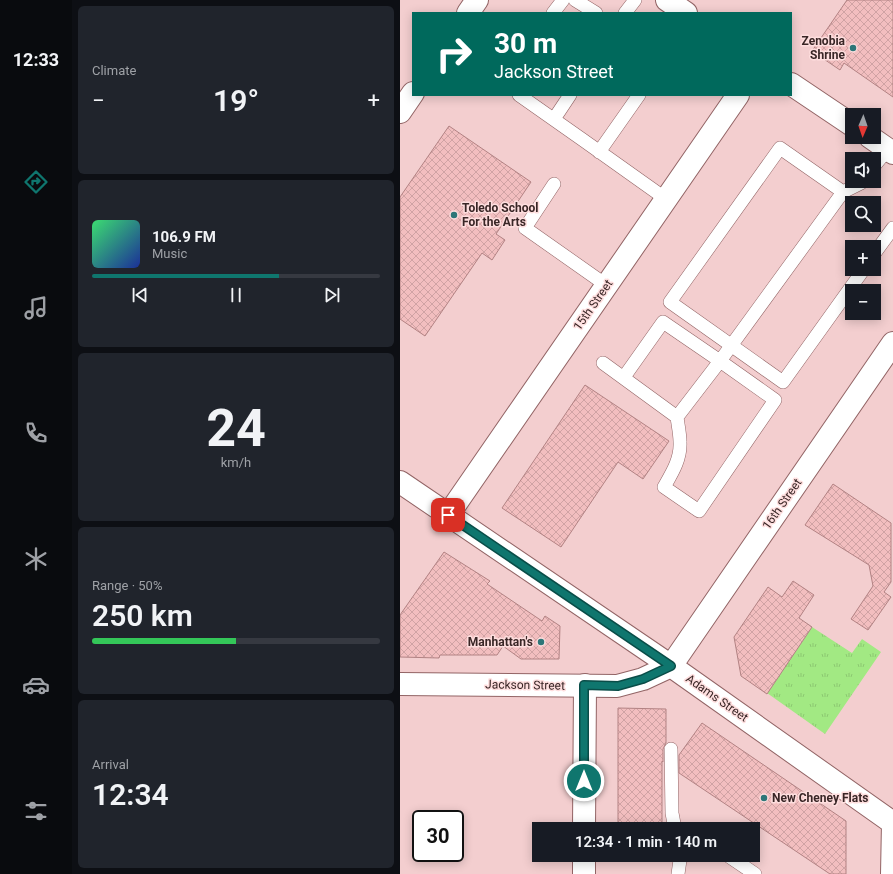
<!DOCTYPE html>
<html lang="en">
<head>
<meta charset="utf-8">
<style>
  :root { --surface:#171b24; --page:#20242c; --text:#f1f3f6; --muted:#9ea1a6; --line:#363941; --accent:#0f766e }
  body { margin:0; font-family:Roboto,sans-serif; background:var(--page); color:var(--text); height:100vh; display:flex; flex-direction:column; font-size:15px; white-space:nowrap }
  * { box-sizing:border-box; margin:0 }
  p { font-size:13px; color:var(--muted) }
  .icon { flex:none; width:22px; height:22px; fill:none; stroke:currentColor; stroke-width:2; stroke-linecap:round; stroke-linejoin:round }
  .map { position:relative; flex:1; overflow:hidden }
  .drawer { display:flex; flex-direction:column; gap:6px; padding:6px; background:#0d0f14; width:328px }
  .drawer>* { flex:none }
  .top-card { position:absolute; left:12px; top:12px; width:380px; height:84px; border-radius:0px; box-shadow:0 2px 10px #0003; background:#00695c; color:#fff; overflow:hidden }
  .needle { width:26px; rotate:182deg }
  .tools { position:absolute; left:445px; top:108px; display:grid; gap:8px }
  .tools a { display:grid; place-items:center; width:36px; height:36px; border-radius:0px; background:var(--surface); box-shadow:0 2px 10px #0003; font-size:20px }
  .speed { position:absolute; left:12px; top:810px; display:flex; gap:8px; font-size:20px; font-weight:700; text-align:center }
  .speed>* { display:grid; place-content:center; width:52px; height:52px; border-radius:50%; background:var(--surface); box-shadow:0 2px 10px #0003; line-height:1 }
  .speed .limit { border:2px solid #111; border-radius:6px; background:#fff; color:#111 }
  .pin { position:absolute; display:grid; place-items:center; width:34px; height:34px; color:#fff; margin:-17px; border-radius:8px; box-shadow:0 2px 6px #0006 }
  .me { position:absolute; width:44px; margin:-22px; rotate:0deg; stroke-linejoin:round; filter:drop-shadow(0 0 3px #0008) }
  .turn { display:flex; align-items:center; gap:14px; height:84px; padding:0 16px; font-size:18px }
  .turn .icon { width:52px; height:52px; stroke-width:2.5 }
  .turn b { display:block; font-size:28px; line-height:34px }
  .big { font-size:30px; font-weight:600; line-height:1.1 }
  .drawer .widget { flex:1; display:flex; flex-direction:column; justify-content:center; gap:6px; min-width:0; padding:0 14px; border-radius:6px; background:var(--page) }
  .drawer .dial { align-items:center; gap:0 }
  .dial b { font-size:52px; line-height:1 }
  .song { display:flex; align-items:center; gap:12px }
  .cover { width:48px; height:48px; border-radius:6px; background:linear-gradient(135deg,hsl(140 70% 55%),hsl(230 70% 35%)) }
  .played { height:4px; border-radius:2px; background:linear-gradient(90deg,var(--accent) 65%,var(--line) 65%) }
  .keys { display:flex; justify-content:space-around; direction:ltr }
  .heat { display:flex; justify-content:space-between; align-items:center; font-size:22px; direction:ltr }
  .charge { height:6px; border-radius:3px; background:linear-gradient(90deg,#34c759 50%,var(--line) 0) }
  .trip { position:absolute; left:132px; top:822px; width:228px; height:40px; border-radius:0px; background:var(--surface); box-shadow:0 2px 10px #0003; font-weight:600; line-height:40px; text-align:center }
  main { display:flex; flex:1; min-height:0 }
  .tabs { display:flex; flex-direction:column; width:72px; justify-content:space-around; align-items:center; background:#090b0e; color:var(--muted) }
  .tabs .icon { width:28px; height:28px }
  .tabs .selected { color:var(--accent) }
  .tabs b { font-size:18px; color:var(--text) }
  .map>svg:first-child { display:block }
</style>
</head>
<body>
<main>
<nav class="tabs">
<b>12:33</b>
<svg class="icon selected" aria-label="directions" viewBox="0 0 24 24"><path d="M12 3l9 9-9 9-9-9zM9 14v-3h6M13 9l2 2-2 2"/></svg>
<svg class="icon" aria-label="music" viewBox="0 0 24 24"><path d="M9 18V5l10-2v13"/><circle cx="6" cy="18" r="3"/><circle cx="16" cy="16" r="3"/></svg>
<svg class="icon" aria-label="phone" viewBox="0 0 24 24"><path d="M5 4h4l2 5-3 2q2 4 5 5l2-3 5 2v4C11 20 4 13 5 4z"/></svg>
<svg class="icon" aria-label="climate" viewBox="0 0 24 24"><path d="M12 3v18M4 7l16 10M4 17L20 7"/></svg>
<svg class="icon" aria-label="car" viewBox="0 0 24 24"><path d="M5 17H2v-5l4-1 3-4h7l3 4 3 1v5h-3M9 17h6M6 11h13"/><circle cx="7" cy="17" r="2"/><circle cx="17" cy="17" r="2"/></svg>
<svg class="icon" aria-label="filters" viewBox="0 0 24 24"><path d="M4 7h16M4 17h16"/><circle cx="9" cy="7" r="2"/><circle cx="15" cy="17" r="2"/></svg>
</nav>
<section class="drawer">
<div class="widget"><p>Climate</p>
<div class="heat"><a>−</a><b class="big">19°</b><a>+</a></div>
</div>
<div class="widget">
<div class="song"><i class="cover"></i><div><b>106.9 FM</b><p>Music</p></div></div>
<div class="played"></div>
<div class="keys"><svg class="icon" aria-label="previous" viewBox="0 0 24 24"><path d="M18 5L8 12l10 7zM5 5v14"/></svg><svg class="icon" aria-label="pause" viewBox="0 0 24 24"><path d="M8 5v14M16 5v14"/></svg><svg class="icon" aria-label="next" viewBox="0 0 24 24"><path d="M6 5l10 7-10 7zM19 5v14"/></svg></div>
</div>
<div class="widget dial"><b>24</b><p>km/h</p></div>
<div class="widget"><p>Range · 50%</p><b class="big">250 km</b><div class="charge"></div></div>
<div class="widget"><p>Arrival</p><b class="big">12:34</b></div>
</section>
<div class="map">
<svg width="493" height="874" viewBox="0 0 493 874">
  <defs>
    <pattern id="grass-tufts" width="24" height="20" patternUnits="userSpaceOnUse"><rect width="24" height="20" fill="#a2e983"/><path d="M3 7l-1-3M5 7V3M7 7l1-3M15 17l-1-3M17 17v-4M19 17l1-3" fill="none" stroke="#8cc871"/></pattern>
    <pattern id="building-cross-hatch" width="8" height="8" patternUnits="userSpaceOnUse"><rect width="8" height="8" fill="#f2bebf"/><path d="M0 0l8 8M0 8l8-8" fill="none" stroke="#d0a3a4"/></pattern>
  </defs>
  <rect width="100%" height="100%" fill="#fedede"/>
  <path fill="#f3cecf" fill-rule="evenodd" d="M0 0H493V874H0ZM13 13H391V95H13ZM452 115H474V137H452ZM452 159H474V181H452ZM452 203H474V225H452ZM452 247H474V269H452ZM452 291H474V313H452ZM21 819H55V853H21ZM139 829H353V855H139Z"/>
  <path fill="url(#grass-tufts)" d="M412 627 452 653 462 639 481 652 425 734 367 693Z"/>
  <path fill="url(#building-cross-hatch)" stroke="#b28283" d="M447 0H493V97L444 63 440 70 412 51Z
    M49 126 131 182 96 234 105 240 92 260 82 253 25 336 0 319V197Z
    M185 385 269 441 243 479 218 462 161 547 102 508Z
    M433 484 491 523V582L484 592 491 597 468 630 451 619 473 586 469 565 405 525Z
    M44 552 90 581 87 584 142 621 145 616 160 626 159 659H121L103 646 97 655H40L39 658 0 657V615Z
    M393 581 414 595 399 618 412 627 367 694 341 676 334 637 368 587 382 597Z
    M218 708 266 709V743L263 749V762L262 761V829H218Z
    M302 723 446 821V874H430L279 773V755Z"/>
  <g fill="none" stroke-linecap="round" stroke-linejoin="round">
    <g stroke="#926465" stroke-width="14">
      <path id="lane" d="M175 0 196 13
        M153 13 163 0
        M225 13 235 0
        M119 95 183 140 266 199
        M154 119 170 95
        M199 152 239 95
        M474 166 488 149
        M154 184 125 228 206 285
        M443 192 380 148 270 302 383 382 464 269
        M474 254 493 228
        M320 361 375 400 299 511 264 487C272 473 281 459 280 442 280 434 278 425 277 417Z
        M203 363 277 417
        M224 377 263 322 320 361 443 192 461 183 462 181
        M271 749 272 813 275 829
        M327 855 355 874
        M278 874 280 860 284 855"/>
    </g>
    <g stroke="#926465" stroke-width="24">
      <path id="street" d="M48 515 338 95
        M271 666 493 343
        M184 829 185 685
        M184 874V855"/>
    </g>
    <g stroke="#926465" stroke-width="24">
      <path id="secondary" d="M267 0 286 13
        M68 13 77 0
        M391 84 452 125
        M0 112 13 93
        M470 137 493 153
        M0 482 271 666 493 823
        M0 684 217 686 243 679 271 666
        M492 874 493 823"/>
    </g>
    <use href="#lane" stroke="#fff" stroke-width="13"/>
    <use href="#street" stroke="#fff" stroke-width="22"/>
    <use href="#secondary" stroke="#fff" stroke-width="22"/>
  </g>
  <g fill="none" stroke-linecap="round" stroke-linejoin="round">
    <g stroke="#0a4d48" stroke-width="10">
      <path id="route" d="M48 515 271 666 243 679 218 686 184 685V781"/>
    </g>
    <use href="#route" stroke="#0f766e" stroke-width="7"/>
  </g>
  <g fill="#2d7678" stroke="#fedede" stroke-width="1.5">
    <circle cx="453" cy="48" r="4"/>
    <circle cx="54" cy="215" r="4"/>
    <circle cx="141" cy="642" r="4"/>
    <circle cx="364" cy="798" r="4"/>
  </g>
  <g text-anchor="middle" dominant-baseline="central" stroke-width="3" stroke-linejoin="round" paint-order="stroke">
    <g font-size="12" font-weight="bold" fill="#392626" stroke="#fedede" text-anchor="end">
      <text x="445" y="41">Zenobia<tspan x="445" dy="14">Shrine</tspan></text>
      <text x="62" y="208" text-anchor="start">Toledo School<tspan x="62" dy="14">For the Arts</tspan></text>
      <text x="133" y="642">Manhattan's</text>
      <text x="372" y="798" text-anchor="start">New Cheney Flats</text>
    </g>
    <g font-size="12" fill="#392626" stroke="#fedede">
      <text transform="translate(193 305) rotate(-55)">15th Street</text>
      <text transform="translate(382 504) rotate(-55)">16th Street</text>
      <text transform="translate(125 685) rotate(1)">Jackson Street</text>
      <text transform="translate(317 698) rotate(35)">Adams Street</text>
    </g>
  </g>
</svg>
<div class="tools">
<a><svg class="needle" viewBox="-14 -14 28 28"><path d="M0-13l5 13h-10z" fill="#e53935"/><path d="M0 13l5-13h-10z" fill="#9ea1a6"/></svg></a>
<a><svg class="icon" aria-label="sound" viewBox="0 0 24 24"><path d="M4 9h4l5-4v14l-5-4H4zM17 9q2 3 0 6"/></svg></a>
<a><svg class="icon" aria-label="search" viewBox="0 0 24 24"><circle cx="10" cy="10" r="6"/><path d="M15 15l6 6"/></svg></a>
<a>+</a>
<a>−</a>
</div>
<div class="speed"><div class="limit">30</div></div>
<div class="pin" style="left:48px;top:515px;background:#d93025"><svg class="icon" aria-label="arrive" viewBox="0 0 24 24"><path d="M6 21V4h12l-3 4 3 4H6"/></svg></div>
<svg class="me" style="left:184px;top:781px" viewBox="-20 -20 40 40"><circle r="17" fill="#0f766e" stroke="#fff" stroke-width="3"/><path d="M0-11L8 9 0 5-8 9z" fill="#fff"/></svg>
<div class="trip">12:34 · 1 min · 140 m</div>
<div class="top-card">
<div class="turn"><svg class="icon" aria-label="right" viewBox="0 0 24 24"><path d="M7 20v-9h11M14 6l5 5-5 5"/></svg><div><b>30 m</b>Jackson Street</div></div>
</div>
</div>
</main>
</body>
</html>
